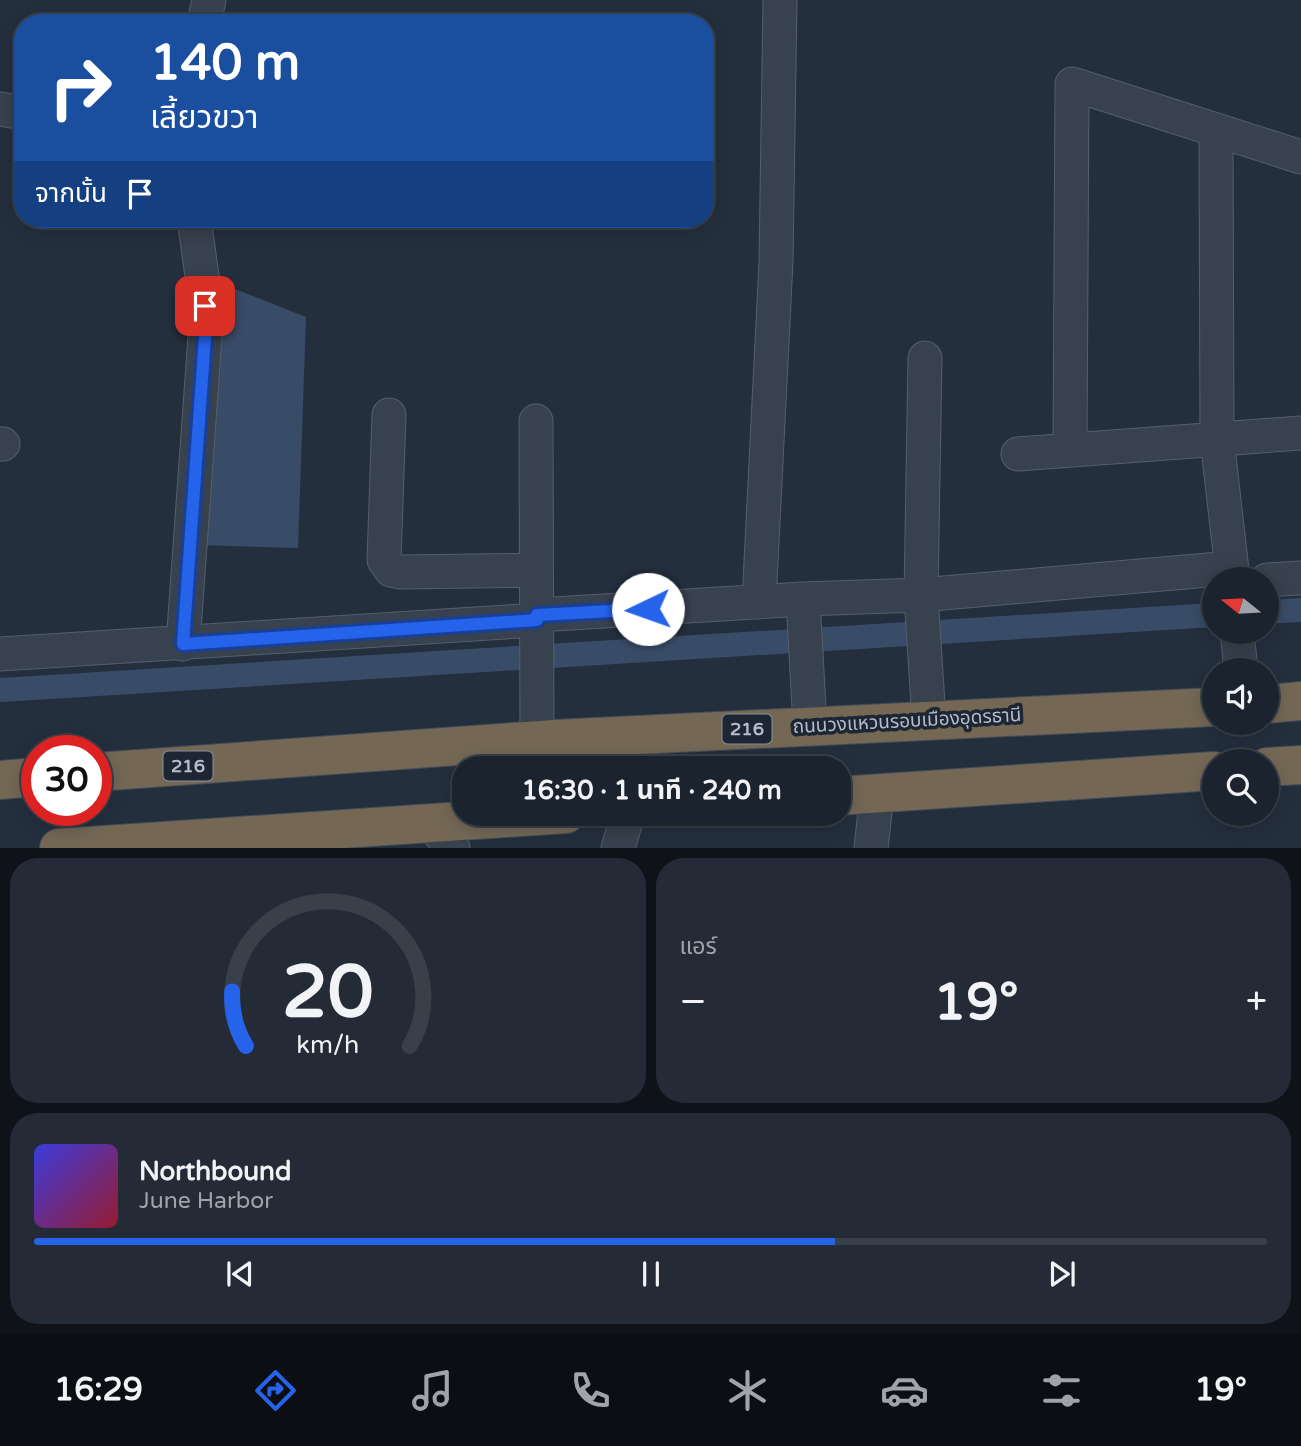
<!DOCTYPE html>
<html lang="th">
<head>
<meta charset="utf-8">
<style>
  :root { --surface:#1b232e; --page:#242b36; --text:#f1f3f6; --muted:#a0a4aa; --line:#39404a; --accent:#2563eb }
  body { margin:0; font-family:"Varela Round","Noto Sans Thai",sans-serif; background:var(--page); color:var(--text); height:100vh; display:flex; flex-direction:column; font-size:26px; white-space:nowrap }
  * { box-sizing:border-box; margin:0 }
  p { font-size:23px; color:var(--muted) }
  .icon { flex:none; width:38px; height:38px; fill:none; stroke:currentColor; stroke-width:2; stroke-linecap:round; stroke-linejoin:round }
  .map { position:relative; height:848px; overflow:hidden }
  .details { display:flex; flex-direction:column; gap:10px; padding:10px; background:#0f1319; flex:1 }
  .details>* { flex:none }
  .top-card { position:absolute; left:14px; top:14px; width:700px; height:214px; border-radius:28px; box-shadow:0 4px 18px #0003,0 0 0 2px var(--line); background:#1a4fa0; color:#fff; overflow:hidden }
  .needle { width:46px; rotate:288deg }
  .buttons { position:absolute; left:1202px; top:567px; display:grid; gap:14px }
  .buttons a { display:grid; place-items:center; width:77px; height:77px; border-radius:50%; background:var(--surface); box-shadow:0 4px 18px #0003,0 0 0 2px var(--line); font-size:35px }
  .speed { position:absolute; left:21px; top:735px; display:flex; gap:14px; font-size:35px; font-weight:700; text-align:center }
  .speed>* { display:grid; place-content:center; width:91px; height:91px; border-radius:50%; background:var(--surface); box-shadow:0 4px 18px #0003,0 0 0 2px var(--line); line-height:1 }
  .speed .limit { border:10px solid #d22; background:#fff; color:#111 }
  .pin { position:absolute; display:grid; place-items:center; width:60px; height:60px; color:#fff; margin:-30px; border-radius:14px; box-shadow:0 4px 10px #0006 }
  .me { position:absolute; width:77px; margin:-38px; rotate:267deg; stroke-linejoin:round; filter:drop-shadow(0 0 5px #0008) }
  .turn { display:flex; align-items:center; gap:24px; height:147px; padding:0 21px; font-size:32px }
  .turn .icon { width:91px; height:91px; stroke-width:2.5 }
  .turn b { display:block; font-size:49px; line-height:60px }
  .then { display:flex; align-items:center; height:66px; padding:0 21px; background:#0003; gap:14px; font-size:26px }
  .big { font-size:52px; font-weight:700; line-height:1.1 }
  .details .card { flex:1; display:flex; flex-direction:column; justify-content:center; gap:10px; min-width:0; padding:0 24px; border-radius:28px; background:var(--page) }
  .details .dial { align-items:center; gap:0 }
  .dial svg { height:182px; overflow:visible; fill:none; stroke:var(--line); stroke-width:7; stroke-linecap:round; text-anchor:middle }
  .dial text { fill:var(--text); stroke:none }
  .song { display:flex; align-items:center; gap:21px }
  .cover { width:84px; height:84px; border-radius:10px; background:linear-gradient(135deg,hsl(240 70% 55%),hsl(350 70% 35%)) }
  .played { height:7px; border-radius:4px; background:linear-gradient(90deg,var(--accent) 65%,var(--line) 65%) }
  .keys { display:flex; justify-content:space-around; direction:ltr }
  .heat { display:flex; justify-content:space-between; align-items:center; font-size:38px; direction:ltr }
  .details .tiles { flex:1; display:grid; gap:10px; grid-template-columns:1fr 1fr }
  .card:last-child { grid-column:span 2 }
  .trip { position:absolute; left:452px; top:756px; width:399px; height:70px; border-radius:28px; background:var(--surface); box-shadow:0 4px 18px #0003,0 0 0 2px var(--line); font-weight:700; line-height:70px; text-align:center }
  .tabs { display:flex; height:112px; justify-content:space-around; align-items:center; background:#0b0e12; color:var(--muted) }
  .tabs .icon { width:49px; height:49px }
  .tabs .active { color:var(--accent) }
  .tabs b { font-size:32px; color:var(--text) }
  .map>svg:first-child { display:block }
</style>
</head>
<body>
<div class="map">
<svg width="1301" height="848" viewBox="0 0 1301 848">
  <rect width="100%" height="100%" fill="#242f3e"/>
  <path fill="#394c67" d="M222 284 306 317 298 548 195 545Z"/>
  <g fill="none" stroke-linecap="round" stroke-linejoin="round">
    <path stroke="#394c67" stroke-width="24" d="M1267 612 1301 610
      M0 690 1214 615"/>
    <g stroke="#565f6c" stroke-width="35">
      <path id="minor" d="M204 23 209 0
        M0 109 23 113
        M1216 131 1217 439 1233 579
        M925 358 921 595 1231 568
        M389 415 384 560 391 570 401 572 536 570
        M536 421 537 740
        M0 444H3
        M1070 450 1072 84 1301 157
        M1018 454 1301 433
        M1267 580 1301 578
        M803 599 810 726
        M759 602 776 262 780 0
        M537 615 803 599 921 595 929 720
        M1237 632 1241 670
        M183 644 206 323 204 290 194 219
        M0 654 537 620
        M430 823 453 848
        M618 848 628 814
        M871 848 877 793"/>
    </g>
    <g stroke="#434c59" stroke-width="40">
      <path id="highway" d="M1267 704 1301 701
        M1267 767 1301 765
        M96 772 555 739 1214 707
        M0 780 37 777
        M838 796 1214 771
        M59 848 566 814"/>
    </g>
    <use href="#minor" stroke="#38414e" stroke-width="33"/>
    <use href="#highway" stroke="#746855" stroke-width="38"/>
  </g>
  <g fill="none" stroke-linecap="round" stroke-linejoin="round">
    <g stroke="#184099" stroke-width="18">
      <path id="route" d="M205 306 206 323 183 644 537 620V615L648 609"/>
    </g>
    <use href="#route" stroke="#2563eb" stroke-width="12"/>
  </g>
  <g text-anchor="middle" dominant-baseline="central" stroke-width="7" stroke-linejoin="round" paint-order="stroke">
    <g fill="#1d2633" stroke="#878f9c" stroke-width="2">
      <rect x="722.5" y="714.5" width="49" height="29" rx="5"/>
      <rect x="163.5" y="751.5" width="49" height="29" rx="5"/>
    </g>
    <g font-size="18" font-weight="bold" fill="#b4bcc9">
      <text x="747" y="729">216</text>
      <text x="188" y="766">216</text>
    </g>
    <g font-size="19" fill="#b4bcc9" stroke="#1d2633">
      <text transform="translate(907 721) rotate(-3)">ถนนวงแหวนรอบเมืองอุดรธานี</text>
    </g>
  </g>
</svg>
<div class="buttons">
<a><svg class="needle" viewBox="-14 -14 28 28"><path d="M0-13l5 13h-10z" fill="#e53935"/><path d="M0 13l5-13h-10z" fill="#a0a4aa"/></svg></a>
<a><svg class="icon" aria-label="sound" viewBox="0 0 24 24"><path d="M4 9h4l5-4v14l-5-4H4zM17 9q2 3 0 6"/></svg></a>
<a><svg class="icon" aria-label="search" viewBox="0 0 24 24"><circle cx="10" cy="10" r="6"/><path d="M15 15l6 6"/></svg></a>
</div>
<div class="speed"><div class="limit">30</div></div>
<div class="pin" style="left:205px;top:306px;background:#d93025"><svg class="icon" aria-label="arrive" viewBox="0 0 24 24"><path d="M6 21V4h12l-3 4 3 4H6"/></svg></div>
<svg class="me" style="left:648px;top:609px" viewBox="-20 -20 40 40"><circle r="19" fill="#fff"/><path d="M0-13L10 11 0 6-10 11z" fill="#2563eb"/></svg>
<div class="trip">16:30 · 1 นาที · 240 m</div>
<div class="top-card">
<div class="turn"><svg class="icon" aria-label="right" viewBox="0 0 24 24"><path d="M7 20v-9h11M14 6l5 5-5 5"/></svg><div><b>140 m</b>เลี้ยวขวา</div></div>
<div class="then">จากนั้น<svg class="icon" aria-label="arrive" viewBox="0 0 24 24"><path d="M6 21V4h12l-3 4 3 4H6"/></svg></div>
</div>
</div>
<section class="details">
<div class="tiles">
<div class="card dial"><svg viewBox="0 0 100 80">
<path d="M14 69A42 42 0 1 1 86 69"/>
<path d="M14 69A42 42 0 0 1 8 45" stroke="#2563eb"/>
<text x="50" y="56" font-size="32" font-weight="700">20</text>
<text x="50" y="72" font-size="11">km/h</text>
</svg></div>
<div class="card"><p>แอร์</p>
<div class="heat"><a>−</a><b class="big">19°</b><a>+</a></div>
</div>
<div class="card">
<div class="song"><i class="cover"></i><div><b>Northbound</b><p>June Harbor</p></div></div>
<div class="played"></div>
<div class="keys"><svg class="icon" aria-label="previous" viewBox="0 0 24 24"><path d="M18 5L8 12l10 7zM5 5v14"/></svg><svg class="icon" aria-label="pause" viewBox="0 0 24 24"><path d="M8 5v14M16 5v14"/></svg><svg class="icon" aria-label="next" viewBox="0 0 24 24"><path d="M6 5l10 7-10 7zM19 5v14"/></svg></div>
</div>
</div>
</section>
<nav class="tabs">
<b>16:29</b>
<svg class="icon active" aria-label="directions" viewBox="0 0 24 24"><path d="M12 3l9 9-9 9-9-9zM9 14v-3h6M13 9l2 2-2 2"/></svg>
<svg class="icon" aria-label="music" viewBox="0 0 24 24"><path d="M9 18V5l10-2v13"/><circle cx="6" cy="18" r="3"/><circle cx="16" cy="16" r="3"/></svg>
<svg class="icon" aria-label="phone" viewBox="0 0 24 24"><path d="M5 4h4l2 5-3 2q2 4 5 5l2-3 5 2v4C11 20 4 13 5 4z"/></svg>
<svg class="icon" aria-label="climate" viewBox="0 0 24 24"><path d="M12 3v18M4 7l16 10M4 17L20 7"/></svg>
<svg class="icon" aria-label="car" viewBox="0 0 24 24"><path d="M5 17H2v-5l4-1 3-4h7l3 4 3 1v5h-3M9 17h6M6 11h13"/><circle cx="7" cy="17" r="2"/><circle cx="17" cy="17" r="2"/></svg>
<svg class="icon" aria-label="filters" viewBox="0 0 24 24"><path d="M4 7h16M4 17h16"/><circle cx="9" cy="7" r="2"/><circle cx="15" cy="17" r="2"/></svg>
<b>19°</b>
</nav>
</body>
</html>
